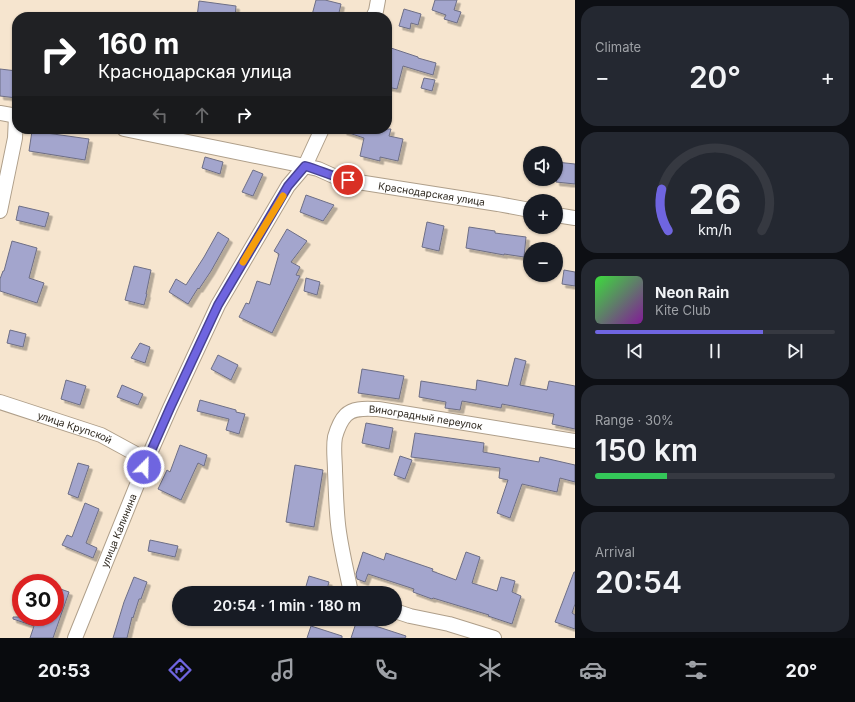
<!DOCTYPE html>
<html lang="en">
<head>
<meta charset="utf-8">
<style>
  :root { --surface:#171b24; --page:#242831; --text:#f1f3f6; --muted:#9ea1a6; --line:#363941; --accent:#6f65e0 }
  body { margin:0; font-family:Inter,sans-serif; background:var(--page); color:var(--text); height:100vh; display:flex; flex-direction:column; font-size:15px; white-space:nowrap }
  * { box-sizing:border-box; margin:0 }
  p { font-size:13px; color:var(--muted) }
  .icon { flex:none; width:22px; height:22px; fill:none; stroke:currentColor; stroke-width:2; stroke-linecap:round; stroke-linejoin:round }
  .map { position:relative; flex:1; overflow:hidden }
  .side { display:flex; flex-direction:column; gap:6px; padding:6px; background:#0d0f14; width:280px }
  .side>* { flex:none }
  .hud { position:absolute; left:12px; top:12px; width:380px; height:122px; border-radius:16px; box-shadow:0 1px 3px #0004; background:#202124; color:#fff; overflow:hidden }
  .tools { position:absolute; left:523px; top:146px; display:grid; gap:8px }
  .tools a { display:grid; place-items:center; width:40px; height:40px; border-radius:50%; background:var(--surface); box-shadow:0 1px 3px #0004; font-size:20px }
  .speed { position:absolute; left:12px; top:574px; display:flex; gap:8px; font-size:20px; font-weight:700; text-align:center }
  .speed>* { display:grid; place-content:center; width:52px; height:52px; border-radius:50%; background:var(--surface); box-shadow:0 1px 3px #0004; line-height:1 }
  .speed .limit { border:6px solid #d22; background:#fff; color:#111 }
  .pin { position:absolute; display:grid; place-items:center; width:34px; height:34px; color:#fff; margin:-17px; border:2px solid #fff; border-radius:50%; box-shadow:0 1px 4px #0007 }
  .me { position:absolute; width:44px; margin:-22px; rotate:23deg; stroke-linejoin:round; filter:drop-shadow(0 0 3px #0008) }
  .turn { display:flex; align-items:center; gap:14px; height:84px; padding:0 20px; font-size:18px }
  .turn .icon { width:52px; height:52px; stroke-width:2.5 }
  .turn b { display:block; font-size:28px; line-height:34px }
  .lanes { display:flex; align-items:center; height:38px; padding:0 20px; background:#0003; justify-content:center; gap:20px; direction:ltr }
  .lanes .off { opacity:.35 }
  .big { font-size:30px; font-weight:600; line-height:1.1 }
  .side .widget { flex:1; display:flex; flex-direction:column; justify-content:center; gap:6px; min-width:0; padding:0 14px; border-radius:16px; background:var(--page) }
  .side .dial { align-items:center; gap:0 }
  .dial svg { height:104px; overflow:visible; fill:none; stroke:var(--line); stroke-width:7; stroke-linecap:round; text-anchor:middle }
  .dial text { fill:var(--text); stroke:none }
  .song { display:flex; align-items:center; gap:12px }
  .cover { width:48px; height:48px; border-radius:6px; background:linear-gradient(135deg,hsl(120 70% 55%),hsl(290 70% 35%)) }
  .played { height:4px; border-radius:2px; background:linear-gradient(90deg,var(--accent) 70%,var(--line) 70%) }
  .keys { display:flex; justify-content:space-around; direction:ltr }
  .heat { display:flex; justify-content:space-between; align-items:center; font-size:22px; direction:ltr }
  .charge { height:6px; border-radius:3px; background:linear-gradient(90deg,#34c759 30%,var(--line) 0) }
  .trip { position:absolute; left:172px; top:586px; width:230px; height:40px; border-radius:20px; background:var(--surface); box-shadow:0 1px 3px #0004; font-weight:600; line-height:40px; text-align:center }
  .menu { display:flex; height:64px; justify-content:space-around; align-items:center; background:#090b0e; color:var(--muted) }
  .menu .icon { width:28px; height:28px }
  .menu .active { color:var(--accent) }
  .menu b { font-size:18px; color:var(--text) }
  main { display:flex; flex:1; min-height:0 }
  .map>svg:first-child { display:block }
</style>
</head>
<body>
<main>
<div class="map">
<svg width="575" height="638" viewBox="0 0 575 638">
  <defs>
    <filter id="shadow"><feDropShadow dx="3.5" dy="3.5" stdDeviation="0" flood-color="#0004"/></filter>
  </defs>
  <rect width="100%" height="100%" fill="#f6e5cf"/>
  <path fill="#a3a5cd" stroke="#6d6e85" filter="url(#shadow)" d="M316 0H325L341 4 338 17H320L312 15Z
    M435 0H457L454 10 461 12 457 23 444 19 446 15 432 10Z
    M199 1 236 6 235 17H197Z
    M404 9 421 14 418 25 411 23 410 29 399 26Z
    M391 48 418 57V58L436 63 433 75 403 66 397 89 387 87V61Z
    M0 69 17 71V98L0 96Z
    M424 78 435 80 432 91 421 88Z
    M344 129H391L389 136 403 139 398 161 380 157V161L360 156 364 138 343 131Z
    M32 131 89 139 85 160 29 151Z
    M205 157 223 162 220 174 202 168Z
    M556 162 575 164V184L556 182Z
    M253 170 263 174 253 196 242 192Z
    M306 195 334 205 323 221 300 212Z
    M19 206 49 213 45 227 16 220Z
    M427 222 444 226 439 251 422 247Z
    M469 227 495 231V233L526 237 524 257 504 254V255L466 248Z
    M287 229 307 241 291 262 300 267 296 275 300 276 272 333 239 317 246 303 249 304 257 281 270 285 279 254 274 251Z
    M218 232 229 239 211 271 199 289 198 288 188 304 169 292 176 279 186 285 204 257Z
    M12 241 37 248 29 278 44 283 37 303 0 291V279L3 271H4Z
    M134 266 151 270 146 294H147L144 305 125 300Z
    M564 270 575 272V286L562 284Z
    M306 278 320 282 317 295 304 291Z
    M10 330 26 334 23 347 7 343Z
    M140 343 150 347 145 363 131 358Z
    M218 355 238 365 231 380 211 369Z
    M515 358 526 361 520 385 547 390 549 381 575 386V429L552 424 554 414 502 404 501 408 462 401 460 410 445 408 446 402 419 397 421 381 476 390 477 380 508 386Z
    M362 369 404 376 399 399 358 393Z
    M66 380 86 386 80 405 61 399Z
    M122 385 143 394 138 405 117 397Z
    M200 400 236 410V412L245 414 239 434 226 430 229 419 197 411Z
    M366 423 393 428 389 449 362 443Z
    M415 433 484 443 483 452 539 462 540 457 575 465V482L560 478 557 492 522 484 510 518 497 513 508 480 499 478 500 468 411 457Z
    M180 445 207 455 204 466 198 463 181 500 158 489 167 470 170 472Z
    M400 456 412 460 405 479 394 475Z
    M78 463 89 466 78 498 68 494Z
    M295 465 323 470 314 527 286 522Z
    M85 503 99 509 86 543 97 548 93 558 62 545 67 535 72 537Z
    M150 540 178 546 175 557 148 551Z
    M363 552 384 560 386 553 433 569 432 571 456 580 466 552 480 557 472 583 497 591 501 577 515 581 512 592 521 596 512 624 488 616 489 615 433 598 432 599 413 592 414 589 368 574 365 582 357 579 356 574Z
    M574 572H575V604L572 613 575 615V629L555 622Z
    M309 576 329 582 326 593H304Z
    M134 577 147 582 141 599H139L133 618 132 617 127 638H113L124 602Z
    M55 587 69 592 53 638H30L34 626 13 619V617H55Z
    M357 620 406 636 405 638H351Z
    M311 626 342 636V638H307Z"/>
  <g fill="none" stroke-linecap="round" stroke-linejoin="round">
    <g stroke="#af9f8a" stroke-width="16">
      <g id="street">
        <path d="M373 17 376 11 378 0"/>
        <path d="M0 113 17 116"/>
        <path id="s1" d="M124 129 305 166 318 169 338 178 358 182 498 204 530 210"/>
        <path d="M0 211 15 138 16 116"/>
        <path d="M556 215 575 218"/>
        <path id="s2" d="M0 402 101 435 147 460"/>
        <path id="s3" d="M351 593C347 573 342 553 339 532 336 512 336 491 335 471 335 460 333 448 335 437 337 430 341 420 346 415 354 407 368 409 378 409L575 441"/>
        <path d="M395 611 410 616 449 624 494 638"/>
        <path id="s4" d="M75 638 147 460 170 408 218 305 288 186 305 166 322 129"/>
      </g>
    </g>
    <use href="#street" stroke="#fff" stroke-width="14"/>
  </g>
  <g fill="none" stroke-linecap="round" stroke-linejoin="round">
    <g stroke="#484292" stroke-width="10">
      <path id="route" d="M144 467 170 408 218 305 288 186 305 166C320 170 333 177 348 180"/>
    </g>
    <use href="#route" stroke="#6f65e0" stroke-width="7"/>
    <path stroke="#f59e0b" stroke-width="7" d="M243 262 283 196"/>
  </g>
  <g text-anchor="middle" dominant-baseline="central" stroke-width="3" stroke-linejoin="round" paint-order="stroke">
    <g font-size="10" fill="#2e281f" stroke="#fef4e6">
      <text stroke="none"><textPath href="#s1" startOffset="315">Краснодарская улица</textPath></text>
      <text stroke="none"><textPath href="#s3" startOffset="264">Виноградный переулок</textPath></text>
      <text stroke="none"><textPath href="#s2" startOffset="79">улица Крупской</textPath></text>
      <text stroke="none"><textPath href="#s4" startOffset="116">улица Калинина</textPath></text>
    </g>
  </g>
</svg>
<div class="tools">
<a><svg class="icon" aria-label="sound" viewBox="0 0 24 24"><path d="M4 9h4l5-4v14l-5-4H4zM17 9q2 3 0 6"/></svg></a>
<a>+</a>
<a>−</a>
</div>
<div class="speed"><div class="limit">30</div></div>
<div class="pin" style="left:348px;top:180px;background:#d93025"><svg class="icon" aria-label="arrive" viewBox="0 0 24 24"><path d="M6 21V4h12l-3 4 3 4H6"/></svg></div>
<svg class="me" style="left:144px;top:467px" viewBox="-20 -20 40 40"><circle r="17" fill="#6f65e0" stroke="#fff" stroke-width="3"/><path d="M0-11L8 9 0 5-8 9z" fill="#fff"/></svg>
<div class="trip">20:54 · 1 min · 180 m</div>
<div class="hud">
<div class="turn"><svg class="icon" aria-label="right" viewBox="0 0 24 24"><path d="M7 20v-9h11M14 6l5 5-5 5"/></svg><div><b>160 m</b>Краснодарская улица</div></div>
<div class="lanes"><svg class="icon off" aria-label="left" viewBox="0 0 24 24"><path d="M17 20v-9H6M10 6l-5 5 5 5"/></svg><svg class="icon off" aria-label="ahead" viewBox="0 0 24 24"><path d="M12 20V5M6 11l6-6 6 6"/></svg><svg class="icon" aria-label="right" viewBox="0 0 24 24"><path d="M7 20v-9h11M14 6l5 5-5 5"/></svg></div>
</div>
</div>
<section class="side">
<div class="widget"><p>Climate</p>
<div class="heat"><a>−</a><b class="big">20°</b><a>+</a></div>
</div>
<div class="widget dial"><svg viewBox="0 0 100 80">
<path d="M14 69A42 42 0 1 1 86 69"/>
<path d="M14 69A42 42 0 0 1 9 37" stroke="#6f65e0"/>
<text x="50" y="56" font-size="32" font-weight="700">26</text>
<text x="50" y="72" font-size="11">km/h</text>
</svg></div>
<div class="widget">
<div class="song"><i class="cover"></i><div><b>Neon Rain</b><p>Kite Club</p></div></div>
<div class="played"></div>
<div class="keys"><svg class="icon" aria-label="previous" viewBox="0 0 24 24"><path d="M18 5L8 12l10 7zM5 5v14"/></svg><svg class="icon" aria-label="pause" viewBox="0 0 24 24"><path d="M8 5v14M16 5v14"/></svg><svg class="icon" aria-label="next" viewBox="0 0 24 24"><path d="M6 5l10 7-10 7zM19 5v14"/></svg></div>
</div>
<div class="widget"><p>Range · 30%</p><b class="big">150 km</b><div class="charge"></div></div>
<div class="widget"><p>Arrival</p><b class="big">20:54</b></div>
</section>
</main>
<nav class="menu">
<b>20:53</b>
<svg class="icon active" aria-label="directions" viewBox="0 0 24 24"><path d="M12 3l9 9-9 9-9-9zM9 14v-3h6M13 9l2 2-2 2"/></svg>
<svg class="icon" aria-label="music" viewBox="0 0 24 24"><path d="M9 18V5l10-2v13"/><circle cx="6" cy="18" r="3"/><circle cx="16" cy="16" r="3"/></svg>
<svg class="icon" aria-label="phone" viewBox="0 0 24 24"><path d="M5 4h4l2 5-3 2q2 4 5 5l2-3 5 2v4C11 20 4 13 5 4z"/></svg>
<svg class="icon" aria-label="climate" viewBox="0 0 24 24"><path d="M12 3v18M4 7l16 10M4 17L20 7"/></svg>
<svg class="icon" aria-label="car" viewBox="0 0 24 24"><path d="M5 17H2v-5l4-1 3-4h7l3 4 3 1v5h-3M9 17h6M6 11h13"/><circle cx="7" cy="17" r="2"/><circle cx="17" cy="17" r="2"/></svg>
<svg class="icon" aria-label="filters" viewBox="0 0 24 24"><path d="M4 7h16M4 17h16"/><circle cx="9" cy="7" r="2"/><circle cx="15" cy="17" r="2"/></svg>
<b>20°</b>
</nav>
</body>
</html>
